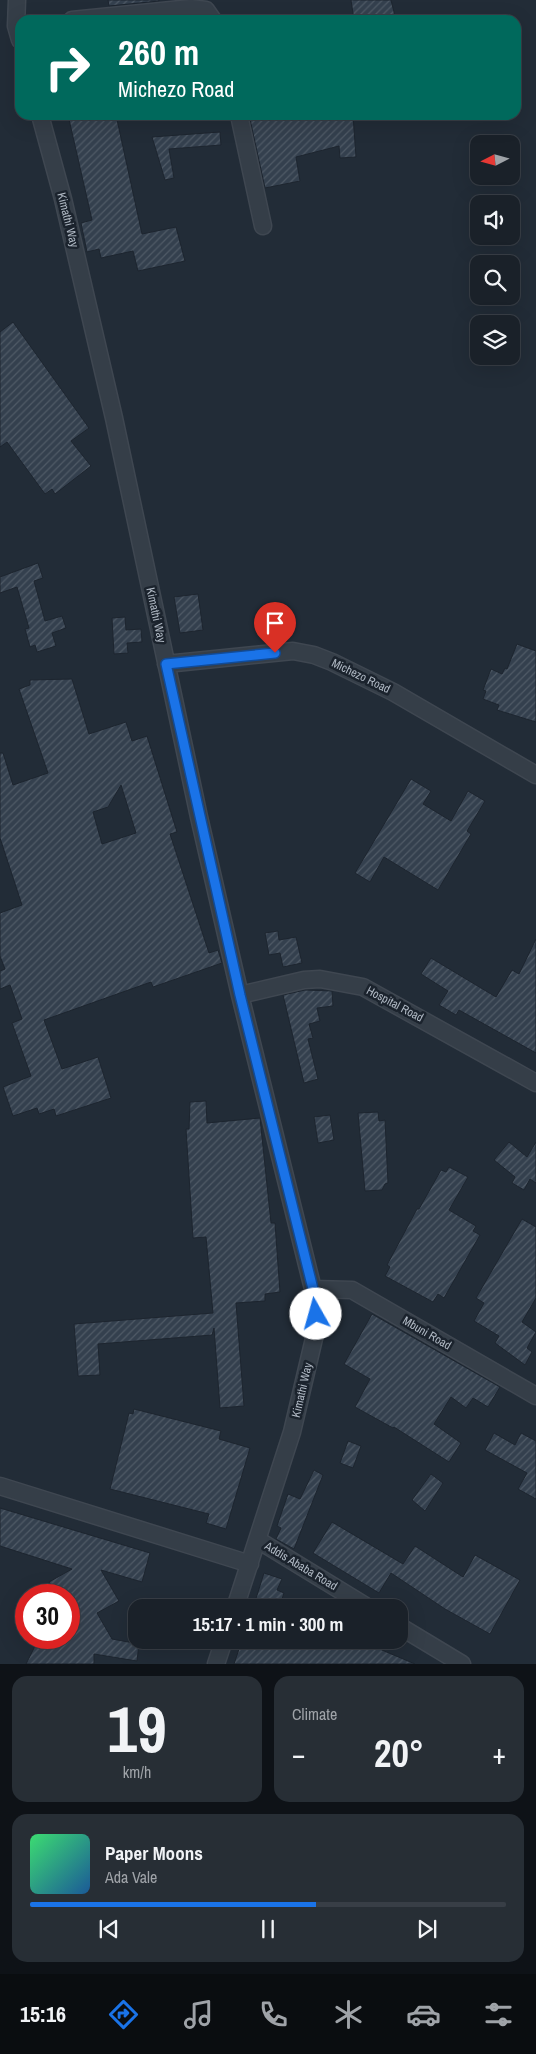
<!DOCTYPE html>
<html lang="en">
<head>
<meta charset="utf-8">
<style>
  :root { --surface:#1a2129; --page:#272e35; --text:#f1f3f6; --muted:#9fa3a8; --line:#383e46; --accent:#1a73e8 }
  body { margin:0; font-family:"Archivo Narrow",sans-serif; background:var(--page); color:var(--text); height:100vh; display:flex; flex-direction:column; font-size:19px; white-space:nowrap }
  * { box-sizing:border-box; margin:0 }
  p { font-size:16px; color:var(--muted) }
  .icon { flex:none; width:28px; height:28px; fill:none; stroke:currentColor; stroke-width:2; stroke-linecap:round; stroke-linejoin:round }
  .map { position:relative; height:1664px; overflow:hidden }
  .sheet { display:flex; flex-direction:column; gap:12px; padding:12px; background:#0e1217; flex:1 }
  .sheet>* { flex:none }
  .guide { position:absolute; left:15px; top:15px; width:506px; height:105px; border-radius:15px; box-shadow:0 5px 20px #0002,0 0 0 1px var(--line); background:#00695c; color:#fff; overflow:hidden }
  .needle { width:32px; rotate:264deg }
  .tools { position:absolute; left:470px; top:135px; display:grid; gap:10px }
  .tools a { display:grid; place-items:center; width:50px; height:50px; border-radius:10px; background:var(--surface); box-shadow:0 5px 20px #0002,0 0 0 1px var(--line); font-size:25px }
  .speed { position:absolute; left:15px; top:1584px; display:flex; gap:10px; font-size:25px; font-weight:700; text-align:center }
  .speed>* { display:grid; place-content:center; width:65px; height:65px; border-radius:50%; background:var(--surface); box-shadow:0 5px 20px #0002,0 0 0 1px var(--line); line-height:1 }
  .speed .limit { border:8px solid #d22; background:#fff; color:#111 }
  .pin { position:absolute; display:grid; place-items:center; width:42px; height:42px; color:#fff; margin:-51px -21px; border-radius:50% 50% 50% 0; rotate:-45deg; box-shadow:0 0 5px #0007 }
  .pin .icon { rotate:45deg }
  .me { position:absolute; width:55px; margin:-28px; rotate:353deg; stroke-linejoin:round; filter:drop-shadow(0 0 4px #0008) }
  .turn { display:flex; align-items:center; gap:18px; height:105px; padding:0 20px; font-size:22px }
  .turn .icon { width:65px; height:65px; stroke-width:2.5 }
  .turn b { display:block; font-size:35px; line-height:42px }
  .big { font-size:38px; font-weight:700; line-height:1.1 }
  .sheet .tile { flex:1; display:flex; flex-direction:column; justify-content:center; gap:8px; min-width:0; padding:0 18px; border-radius:15px; background:var(--page) }
  .sheet .dial { align-items:center; gap:0 }
  .dial b { font-size:65px; line-height:1 }
  .song { display:flex; align-items:center; gap:15px }
  .cover { width:60px; height:60px; border-radius:8px; background:linear-gradient(135deg,hsl(140 70% 55%),hsl(210 70% 35%)) }
  .played { height:5px; border-radius:2px; background:linear-gradient(90deg,var(--accent) 60%,var(--line) 60%) }
  .keys { display:flex; justify-content:space-around; direction:ltr }
  .heat { display:flex; justify-content:space-between; align-items:center; font-size:28px; direction:ltr }
  .sheet .tiles { flex:1; display:grid; gap:12px; grid-template-columns:1fr 1fr }
  .tile:last-child { grid-column:span 2 }
  .trip { position:absolute; left:128px; top:1599px; width:280px; height:50px; border-radius:15px; background:var(--surface); box-shadow:0 5px 20px #0002,0 0 0 1px var(--line); font-weight:700; line-height:50px; text-align:center }
  .menu { display:flex; height:80px; justify-content:space-around; align-items:center; background:#0a0d10; color:var(--muted) }
  .menu .icon { width:35px; height:35px }
  .menu .selected { color:var(--accent) }
  .menu b { font-size:22px; color:var(--text) }
  .map>svg:first-child { display:block }
</style>
</head>
<body>
<div class="map">
<svg width="536" height="1664" viewBox="0 0 536 1664">
  <defs>
    <pattern id="building-hatch" width="6" height="6" patternUnits="userSpaceOnUse" patternTransform="scale(1.25)"><rect width="6" height="6" fill="#34404e"/><path d="M-1 1l2-2M0 6l6-6M5 7l2-2" fill="none" stroke="#4f5a66"/></pattern>
  </defs>
  <rect width="100%" height="100%" fill="#222c37"/>
  <path fill="url(#building-hatch)" stroke="#1d252f" fill-rule="evenodd" d="M108 0H159V1L109 6Z
    M351 0H391L396 20H354Z
    M68 115H116L142 234 176 227 185 261 138 271 133 251 101 258 99 249 87 252 81 223 92 220Z
    M249 115H353L356 157 340 158 339 146 296 157 300 181 265 188Z
    M220 132 221 145 169 149 174 178 165 180 152 137Z
    M13 322 89 428 71 441 91 466 55 494 52 489 45 494 7 442 0 447V332Z
    M38 563 43 578 34 581 45 621 62 616 66 628 52 633 56 646 37 652 35 645 30 647 25 629 29 628 17 587 0 593V577Z
    M198 594 203 630 180 633 174 597Z
    M125 617 126 630 141 629 142 642 127 643 128 653 114 654 112 618Z
    M517 644 536 651V722L497 710 499 705 483 699 486 691 483 690 491 669 502 674 505 668 507 669Z
    M72 679 89 734 126 722 132 741 147 736 177 832 170 834 209 953 218 950 222 963 153 987 151 982 44 1020 62 1069 98 1057 111 1098 56 1116 54 1109 39 1114 37 1108 13 1116 3 1087 31 1076 12 1023 22 1019 10 985 0 989V971L5 969 0 956V913L22 905 0 838V753H3L13 785 48 773 19 689 30 685V680ZM121 785 136 833 102 844 93 812 108 807Z
    M411 779 431 791 423 804 451 821 468 791 485 801 467 831 471 834 438 890 384 857 370 882 355 873Z
    M278 931 279 940 296 937 302 963 283 967 280 953 269 955 265 933Z
    M536 939V1053L459 1010 456 1015 439 1005 448 991 421 974 431 958 496 997 512 970 519 974Z
    M305 990 332 991 333 1006 317 1008 320 1021 309 1024 313 1038 308 1039 318 1079 304 1083 283 995Z
    M206 1101 207 1123 260 1118 271 1223H275L280 1292 265 1294V1301L236 1303 244 1406 220 1408 214 1328 212 1335 98 1344 100 1375 78 1376 74 1324 213 1313 206 1237 193 1238 186 1129H189L190 1102Z
    M378 1112 379 1121 385 1120 388 1183 385 1184 382 1190 365 1191 358 1113Z
    M330 1115 334 1140 318 1143 314 1117Z
    M509 1142 527 1157 536 1142V1183L530 1179 524 1190 512 1183 515 1177 494 1160Z
    M449 1167 468 1177 449 1210 476 1226 473 1231 480 1235 444 1298 438 1294 433 1302 385 1276 390 1267 387 1265 417 1209H419L441 1170 446 1172Z
    M522 1219 536 1227V1298L522 1322 536 1332 527 1348 532 1352 525 1365 495 1343 499 1336 474 1321 484 1303 476 1298Z
    M372 1314 500 1387 488 1407 473 1398 466 1408 451 1397 434 1424 461 1443 449 1462 394 1427 393 1428 355 1407 370 1379 344 1364Z
    M134 1409 221 1431 219 1439 250 1448 226 1529 206 1523 209 1514 110 1489 129 1413 133 1414Z
    M494 1433 515 1445 521 1433 536 1441V1499L518 1489 527 1473 485 1450Z
    M348 1441 361 1446 353 1468 340 1463Z
    M314 1470 323 1475 294 1549 276 1539 281 1528 277 1526 288 1494 300 1499Z
    M431 1474 443 1483 425 1511 412 1500Z
    M0 1508 150 1553 142 1582 101 1570 119 1601 97 1613 112 1639 139 1644 137 1661 94 1654V1664H26L36 1644 56 1646 52 1638H69V1595H56L49 1582 72 1569 0 1546Z
    M332 1522 403 1564 415 1546 463 1577 475 1555 520 1580 490 1634 445 1609 391 1573 379 1593 313 1553Z
    M264 1573 282 1579 277 1590 284 1593 279 1608H253Z
    M242 1640H335L361 1647 363 1642 415 1664H234Z"/>
  <g fill="none" stroke-linecap="round" stroke-linejoin="round">
    <g stroke="#3f4751" stroke-width="19">
      <path id="street" d="M17 0 16 26 20 40
        M72 20 191 8 206 10 213 20
        M40 115 63 199 114 418 199 817 240 995 313 1289 316 1330 292 1432 235 1608
        M239 115 263 226
        M166 664 293 651 314 655 332 662 393 692 536 775
        M240 995 304 980 320 979 363 987 536 1083
        M313 1289 352 1290 536 1396
        M0 1486 250 1564
        M258 1540 369 1608
        M399 1626 462 1664
        M216 1664 224 1640"/>
    </g>
    <use href="#street" stroke="#353e48" stroke-width="16"/>
  </g>
  <g fill="none" stroke-linecap="round" stroke-linejoin="round">
    <g stroke="#114b97" stroke-width="12">
      <path id="route" d="M275 653 166 664 240 995 313 1289 316 1314"/>
    </g>
    <use href="#route" stroke="#1a73e8" stroke-width="9"/>
  </g>
  <g text-anchor="middle" dominant-baseline="central" stroke-width="5" stroke-linejoin="round" paint-order="stroke">
    <g font-size="12" fill="#b0b9c4" stroke="#1b232d">
      <text transform="translate(68 220) rotate(76)">Kimathi Way</text>
      <text transform="translate(156 615) rotate(78)">Kimathi Way</text>
      <text transform="translate(361 676) rotate(26)">Michezo Road</text>
      <text transform="translate(395 1004) rotate(28)">Hospital Road</text>
      <text transform="translate(427 1333) rotate(30)">Mbuni Road</text>
      <text transform="translate(302 1390) rotate(-77)">Kimathi Way</text>
      <text transform="translate(301 1566) rotate(31)">Addis Ababa Road</text>
    </g>
  </g>
</svg>
<div class="tools">
<a><svg class="needle" viewBox="-14 -14 28 28"><path d="M0-13l5 13h-10z" fill="#e53935"/><path d="M0 13l5-13h-10z" fill="#9fa3a8"/></svg></a>
<a><svg class="icon" aria-label="sound" viewBox="0 0 24 24"><path d="M4 9h4l5-4v14l-5-4H4zM17 9q2 3 0 6"/></svg></a>
<a><svg class="icon" aria-label="search" viewBox="0 0 24 24"><circle cx="10" cy="10" r="6"/><path d="M15 15l6 6"/></svg></a>
<a><svg class="icon" aria-label="layers" viewBox="0 0 24 24"><path d="M12 4l9 5-9 5-9-5zM3 14l9 5 9-5"/></svg></a>
</div>
<div class="speed"><div class="limit">30</div></div>
<div class="pin" style="left:275px;top:653px;background:#d93025"><svg class="icon" aria-label="arrive" viewBox="0 0 24 24"><path d="M6 21V4h12l-3 4 3 4H6"/></svg></div>
<svg class="me" style="left:316px;top:1314px" viewBox="-20 -20 40 40"><circle r="19" fill="#fff"/><path d="M0-13L10 11 0 6-10 11z" fill="#1a73e8"/></svg>
<div class="trip">15:17 · 1 min · 300 m</div>
<div class="guide">
<div class="turn"><svg class="icon" aria-label="right" viewBox="0 0 24 24"><path d="M7 20v-9h11M14 6l5 5-5 5"/></svg><div><b>260 m</b>Michezo Road</div></div>
</div>
</div>
<section class="sheet">
<div class="tiles">
<div class="tile dial"><b>19</b><p>km/h</p></div>
<div class="tile"><p>Climate</p>
<div class="heat"><a>−</a><b class="big">20°</b><a>+</a></div>
</div>
<div class="tile">
<div class="song"><i class="cover"></i><div><b>Paper Moons</b><p>Ada Vale</p></div></div>
<div class="played"></div>
<div class="keys"><svg class="icon" aria-label="previous" viewBox="0 0 24 24"><path d="M18 5L8 12l10 7zM5 5v14"/></svg><svg class="icon" aria-label="pause" viewBox="0 0 24 24"><path d="M8 5v14M16 5v14"/></svg><svg class="icon" aria-label="next" viewBox="0 0 24 24"><path d="M6 5l10 7-10 7zM19 5v14"/></svg></div>
</div>
</div>
</section>
<nav class="menu">
<b>15:16</b>
<svg class="icon selected" aria-label="directions" viewBox="0 0 24 24"><path d="M12 3l9 9-9 9-9-9zM9 14v-3h6M13 9l2 2-2 2"/></svg>
<svg class="icon" aria-label="music" viewBox="0 0 24 24"><path d="M9 18V5l10-2v13"/><circle cx="6" cy="18" r="3"/><circle cx="16" cy="16" r="3"/></svg>
<svg class="icon" aria-label="phone" viewBox="0 0 24 24"><path d="M5 4h4l2 5-3 2q2 4 5 5l2-3 5 2v4C11 20 4 13 5 4z"/></svg>
<svg class="icon" aria-label="climate" viewBox="0 0 24 24"><path d="M12 3v18M4 7l16 10M4 17L20 7"/></svg>
<svg class="icon" aria-label="car" viewBox="0 0 24 24"><path d="M5 17H2v-5l4-1 3-4h7l3 4 3 1v5h-3M9 17h6M6 11h13"/><circle cx="7" cy="17" r="2"/><circle cx="17" cy="17" r="2"/></svg>
<svg class="icon" aria-label="filters" viewBox="0 0 24 24"><path d="M4 7h16M4 17h16"/><circle cx="9" cy="7" r="2"/><circle cx="15" cy="17" r="2"/></svg>
</nav>
</body>
</html>
